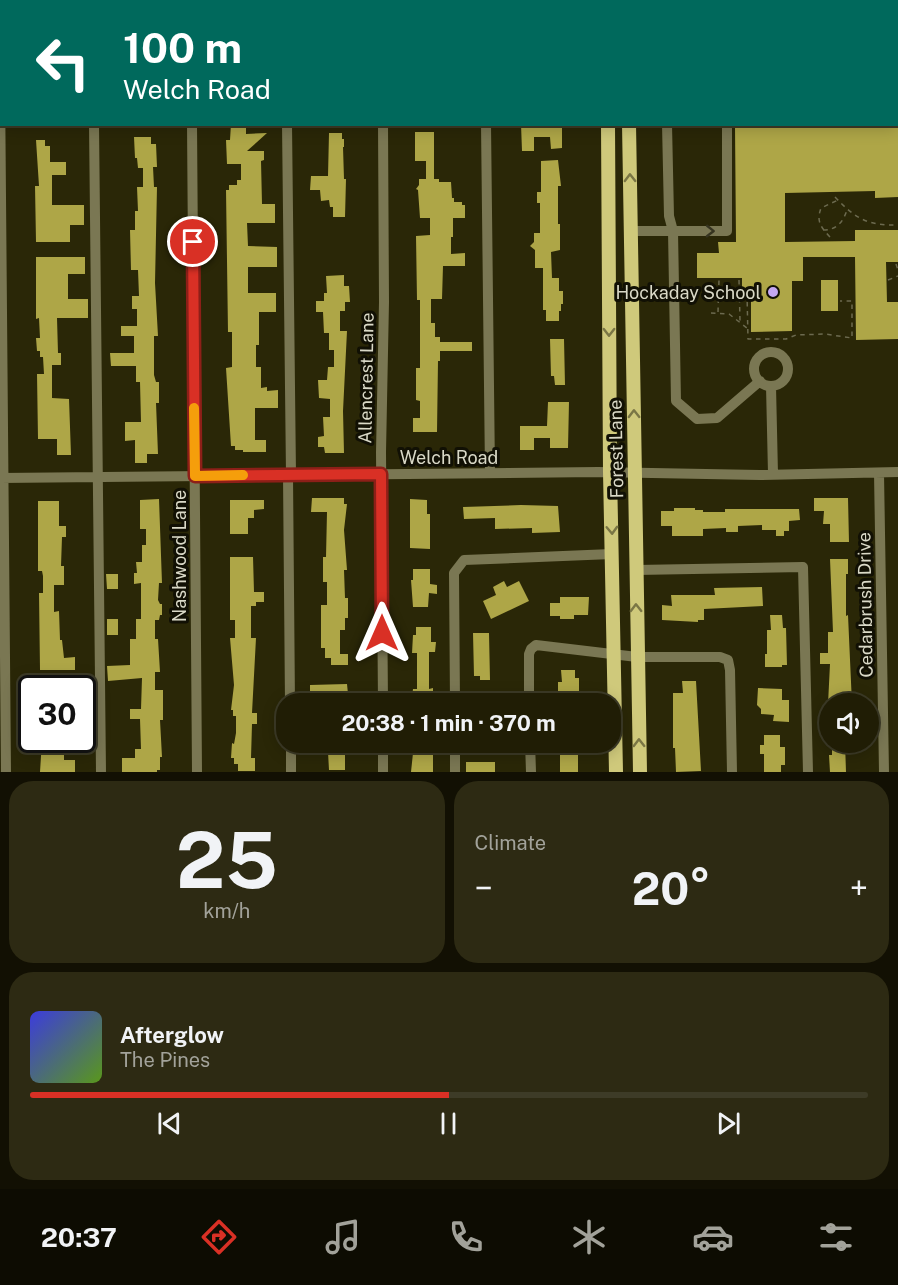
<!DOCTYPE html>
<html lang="en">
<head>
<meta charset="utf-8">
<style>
  :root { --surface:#201d05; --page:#2d2a13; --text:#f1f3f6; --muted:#a2a29a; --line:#3d3b27; --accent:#d93025 }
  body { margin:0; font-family:"Public Sans",sans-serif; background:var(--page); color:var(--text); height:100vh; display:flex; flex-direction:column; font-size:22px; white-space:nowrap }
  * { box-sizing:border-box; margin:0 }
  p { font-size:20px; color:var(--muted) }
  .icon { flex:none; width:33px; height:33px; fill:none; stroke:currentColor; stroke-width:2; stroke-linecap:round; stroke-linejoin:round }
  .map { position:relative; height:772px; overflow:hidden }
  .drawer { display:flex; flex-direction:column; gap:9px; padding:9px; background:#121003; flex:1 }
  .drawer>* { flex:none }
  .top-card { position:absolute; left:0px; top:0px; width:898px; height:126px; box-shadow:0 3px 15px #0003,0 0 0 2px var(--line); background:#00695c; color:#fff; overflow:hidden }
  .controls { position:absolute; left:819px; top:693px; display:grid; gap:12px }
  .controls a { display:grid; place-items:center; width:60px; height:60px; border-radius:50%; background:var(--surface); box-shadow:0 3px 15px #0003,0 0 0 2px var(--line); font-size:30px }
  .speed { position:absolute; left:18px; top:675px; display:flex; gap:12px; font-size:30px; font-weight:700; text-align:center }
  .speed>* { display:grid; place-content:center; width:78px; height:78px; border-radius:50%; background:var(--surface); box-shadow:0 3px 15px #0003,0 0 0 2px var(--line); line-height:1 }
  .speed .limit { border:3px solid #111; border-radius:9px; background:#fff; color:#111 }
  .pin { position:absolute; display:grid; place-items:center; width:51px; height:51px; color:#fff; margin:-26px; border:3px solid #fff; border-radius:50%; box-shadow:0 2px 6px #0007 }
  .me { position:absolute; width:66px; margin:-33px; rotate:0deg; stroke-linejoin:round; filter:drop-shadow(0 0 4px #0008) }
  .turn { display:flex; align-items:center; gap:21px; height:126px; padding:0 24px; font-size:27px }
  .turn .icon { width:78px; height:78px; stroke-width:2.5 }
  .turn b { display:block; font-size:42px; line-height:51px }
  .big { font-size:45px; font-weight:700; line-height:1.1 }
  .drawer .tile { flex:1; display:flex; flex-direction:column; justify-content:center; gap:9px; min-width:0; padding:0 21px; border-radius:24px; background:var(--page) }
  .drawer .dial { align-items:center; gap:0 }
  .dial b { font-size:78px; line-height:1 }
  .song { display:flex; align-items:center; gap:18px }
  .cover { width:72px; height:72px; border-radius:9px; background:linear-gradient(135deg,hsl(240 70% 55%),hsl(90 70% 35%)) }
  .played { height:6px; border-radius:3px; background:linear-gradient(90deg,var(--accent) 50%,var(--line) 50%) }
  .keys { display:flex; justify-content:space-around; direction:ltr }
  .heat { display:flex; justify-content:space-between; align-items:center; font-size:33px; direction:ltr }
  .drawer .tiles { flex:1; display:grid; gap:9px; grid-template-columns:1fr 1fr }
  .tile:last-child { grid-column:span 2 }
  .trip { position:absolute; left:276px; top:693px; width:345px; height:60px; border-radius:24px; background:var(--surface); box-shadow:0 3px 15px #0003,0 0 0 2px var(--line); font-weight:700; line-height:60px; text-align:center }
  .menu { display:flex; height:96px; justify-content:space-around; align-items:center; background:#0d0c02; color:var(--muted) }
  .menu .icon { width:42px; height:42px }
  .menu .on { color:var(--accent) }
  .menu b { font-size:27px; color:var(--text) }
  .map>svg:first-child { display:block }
</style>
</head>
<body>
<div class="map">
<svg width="898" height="772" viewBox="0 0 898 772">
  <rect width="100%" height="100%" fill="#2a2707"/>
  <path fill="#aea647" d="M231 124H246V134L267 133 247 151H264V160L261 161 262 204H275V223H247L248 246 277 247V267H248V293H276V312H259V345H256V367H261V388L267 387V391L278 390V408H255V440H266V452H243V450H235V446H231L226 368 232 367V332H228L226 190H229V185H237V180H241V164H227L226 140H230Z
    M521 124H562V148L551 149 550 137H534V151H522Z
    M798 124 898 126V197L875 198V191L785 193V242L855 241V230H898V262H886L887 302H898V339L856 340 855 257H803V281H792V331L751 332V290L742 291V278H697V253H719L718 242H736L735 126Z
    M415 132H434V179H439V182H451L452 198H454V202H462V205H465V218H453V237H451V254L465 253V266H443L442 299H431V323H435V337H440V342H472V351H440V361H438L437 432H413V418H420V401L416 400V368H420V300H417L416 236 430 235V218H420L418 190 416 189 419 185V179H426V161H415Z
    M329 133H342V139H344V147H343L344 179H346L345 217H333V207H330L329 200 321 201 320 190H310L311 176H328Z
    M134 137H151V144H156L157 167H153L154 187H157L155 283 158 336H154V375L156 382H159V403H156L158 454H147V463H135V440L125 441V422H141L140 382H136V366H111L110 353H134V336H121V326H137V309H132V296H139L138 270H131L130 230H135V211H138L137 187H143V168H138L137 158H135Z
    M36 140H45V146H50V162H66V175H52V205H84V225H70V242H36L35 186H39Z
    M558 160 561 186H558V224H560V250L551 252 552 278H559V291H563V304H561V311H559V321H546V310H543V268H535V250L530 246 534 242V233H540V203H537V192H541V161Z
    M36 257H85V274H68V299H88V318H57L58 353H61V365H52V398L69 399 71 455H57V439H38L37 374H44L43 357H40V351H37L36 338H40L39 318 36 319Z
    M344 275V286H349L350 302H345V311H340V331H347L343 411 344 453H325L324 447H318V437L324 436 323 417H330V399L319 398 318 380H327L328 367H334V350H329V333H324L323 312H316V301H324V293H327L326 276Z
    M821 280H838V311H821Z
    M550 339H564L565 385H555L554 376H551Z
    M548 402H569L568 448H550V438H534V450H520V426H547Z
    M312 498H344V504H347L344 530 347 570H344L345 598H348V618H345V630H340V654H348V665H331V658H325V648H321V605H327V582H323V557H326L327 512H311Z
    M814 498H848L849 542H830V524H823L824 511H814Z
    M159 499 162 583H159L158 600 160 604H162V615H160L159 620H155V639H158L160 672H155V690H163V720H160L162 757H160V770H157V772H122V758H135V749H141L140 719H130V709H141L142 678 108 681 107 666 130 665V639H136V619H141V583L134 584V573H137L136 562H142V545H146V529H140V500Z
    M410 499 427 500V514H430V549L410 548Z
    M230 500H264V509L254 510V518H248V534H230Z
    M38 501H59V526H66V537H62L61 566H64V585H54V612L59 611 60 640H62L64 658 75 657V670H40L39 593H43V576L42 571H38Z
    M521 505 558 506 560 532 532 533V528L495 529V518L464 519 463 507Z
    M674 508H695V510H703V512H725V509H799L800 520 789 521V531H784V536H776V530H762V525L738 526V532H726V528L703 529V536H672V526H661V511H674Z
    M230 557H253L254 592H264V602H256V606H251V638H256L252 713H257V724H252L251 758H255V771H238V764H234V758H231L232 743 234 744 236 733V716H233V710H231L234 685 230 638H235V620H230Z
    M830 559H848V574H846V616L848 615 852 704H828L830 664H820V653H828V632H833Z
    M413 569H430V584L437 585V594L429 593 428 607H413L411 580H413Z
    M106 574H118V589H107Z
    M504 581 507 587 519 581 529 601 491 619 483 601 496 595 493 587Z
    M762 587 763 606 704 609V620H698V622L662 620V605L672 606 671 595H715L714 588Z
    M560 597H589L588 615H574V619H560V616H550V603H560Z
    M770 615H782L783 628H786L787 665H782V667H765V654H767V630H771Z
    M107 619H118V635H107Z
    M416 627H431V642H436L435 652H429V689L433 688V704H415V697H412L413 689H417V653H412L413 635H416Z
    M473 633H489L490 680H480V676H474Z
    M561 670H575V678H579V702L563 704V697H558V682H562Z
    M682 681H696L701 771 676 772 675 748H673V693H683Z
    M347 684 349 704H328V694L310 695V685Z
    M758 688 782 689V700H789V722L773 721 774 715 761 714V709L757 705Z
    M764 735H780V747H785V765H781V772H764V754H760V745H764Z
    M42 740H64V760H75V772H40Z
    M320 742H345V770H329L328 752 320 751Z
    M560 742H578V772H560Z
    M832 742H845L846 772H830L829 755H832Z
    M413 753H433V772H411Z
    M466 762H495V772H466Z"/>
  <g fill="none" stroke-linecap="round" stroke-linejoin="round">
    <path stroke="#6c6a4f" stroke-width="1.5" stroke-dasharray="4.5 4.5" stroke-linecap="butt" d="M870 2V0
      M897 21 898 20
      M871 124V128
      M835 197C855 218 867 226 898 225
      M823 230C837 230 843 222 847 210
      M830 237C821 227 816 222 821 208L838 200
      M896 264 898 270
      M739 280 740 321
      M888 280 898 276
      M747 293 748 339H786L796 335 825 334 852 338V301H840
      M718 312 719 280
      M711 313 729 314 747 328"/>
    <path stroke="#7a7753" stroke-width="10" d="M93 0V2
      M190 0 191 2
      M285 0V2
      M382 0V2
      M485 0V2
      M772 0V2
      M665 2V0
      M0 82 6 772
      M94 124 101 772
      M192 124 197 772
      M287 124 291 475
      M383 124 384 302 381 452 383 704
      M486 124 490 473
      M667 124 669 216 673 231 676 401 697 419 717 418 760 381
      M630 231H727V124
      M754 369a17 17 0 1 1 34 0a17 17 0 1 1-34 0Z
      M771 386 773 474
      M879 473 884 772
      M288 475 290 704
      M0 478 598 472 760 475 898 472
      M636 570 803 567 808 772
      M455 704 454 573 464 560 612 554
      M529 704V654L531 649 536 645 637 657H720L728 660 730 670 732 772
      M291 742V772
      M383 742V772
      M455 742V772
      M530 742 531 772"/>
    <path stroke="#cfc97b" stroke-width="14" d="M607 0V2
      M627 0V2
      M608 124 610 472 616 772
      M629 124 640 772"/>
  </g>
  <defs><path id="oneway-chevron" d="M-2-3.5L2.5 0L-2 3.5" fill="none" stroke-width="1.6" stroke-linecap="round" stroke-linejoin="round" transform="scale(1.5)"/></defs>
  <g stroke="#7a7645">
    <use href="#oneway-chevron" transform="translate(630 178) rotate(-91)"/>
    <use href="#oneway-chevron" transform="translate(609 332) rotate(90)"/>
    <use href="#oneway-chevron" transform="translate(634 414) rotate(-91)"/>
    <use href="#oneway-chevron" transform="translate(612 530) rotate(88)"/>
    <use href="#oneway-chevron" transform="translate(636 608) rotate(-91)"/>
    <use href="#oneway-chevron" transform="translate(639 743) rotate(-91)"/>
  </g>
  <use stroke="#363420" href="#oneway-chevron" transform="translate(710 231) rotate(1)"/>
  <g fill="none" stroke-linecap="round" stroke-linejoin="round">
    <g stroke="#8d1f18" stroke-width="15">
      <path id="route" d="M193 242 195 476 381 474 382 633"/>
    </g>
    <use href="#route" stroke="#d93025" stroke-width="10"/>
    <path stroke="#f59e0b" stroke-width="10" d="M194 408 195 476 243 475"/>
  </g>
  <circle fill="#c4a7f1" stroke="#111004" stroke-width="2" cx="773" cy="292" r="6"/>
  <g text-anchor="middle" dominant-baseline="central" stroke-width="6" stroke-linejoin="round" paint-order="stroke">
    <g font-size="18" fill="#dad9c7" stroke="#111004" text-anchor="end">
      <text x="761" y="292">Hockaday School</text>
    </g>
    <g font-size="18" fill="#dad9c7" stroke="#111004">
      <text transform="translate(366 378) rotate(-89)">Allencrest Lane</text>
      <text transform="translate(616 449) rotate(-91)">Forest Lane</text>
      <text x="449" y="457">Welch Road</text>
      <text transform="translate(179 556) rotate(-90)">Nashwood Lane</text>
      <text transform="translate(865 605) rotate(-91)">Cedarbrush Drive</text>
    </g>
  </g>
</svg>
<div class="controls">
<a><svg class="icon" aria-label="sound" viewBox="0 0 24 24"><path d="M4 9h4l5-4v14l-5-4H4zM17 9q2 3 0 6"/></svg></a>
</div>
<div class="speed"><div class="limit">30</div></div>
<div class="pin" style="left:193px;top:242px;background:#d93025"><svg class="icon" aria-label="arrive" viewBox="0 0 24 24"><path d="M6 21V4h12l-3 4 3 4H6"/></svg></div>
<svg class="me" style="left:382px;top:633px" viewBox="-20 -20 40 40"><path d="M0-17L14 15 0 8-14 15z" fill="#d93025" stroke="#fff" stroke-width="4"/></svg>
<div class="trip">20:38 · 1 min · 370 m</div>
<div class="top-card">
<div class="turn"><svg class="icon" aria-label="left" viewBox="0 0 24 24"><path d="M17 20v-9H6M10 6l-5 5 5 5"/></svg><div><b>100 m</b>Welch Road</div></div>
</div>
</div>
<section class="drawer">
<div class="tiles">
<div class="tile dial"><b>25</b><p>km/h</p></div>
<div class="tile"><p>Climate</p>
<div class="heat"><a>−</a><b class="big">20°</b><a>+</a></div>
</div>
<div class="tile">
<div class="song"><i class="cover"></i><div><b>Afterglow</b><p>The Pines</p></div></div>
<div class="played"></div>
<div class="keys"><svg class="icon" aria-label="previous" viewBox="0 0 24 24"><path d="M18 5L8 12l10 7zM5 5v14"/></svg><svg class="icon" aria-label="pause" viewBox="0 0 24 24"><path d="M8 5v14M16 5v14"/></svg><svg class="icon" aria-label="next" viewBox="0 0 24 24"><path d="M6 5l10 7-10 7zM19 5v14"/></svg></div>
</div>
</div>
</section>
<nav class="menu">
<b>20:37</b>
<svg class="icon on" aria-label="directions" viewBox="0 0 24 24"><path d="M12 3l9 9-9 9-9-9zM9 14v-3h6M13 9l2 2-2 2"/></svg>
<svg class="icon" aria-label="music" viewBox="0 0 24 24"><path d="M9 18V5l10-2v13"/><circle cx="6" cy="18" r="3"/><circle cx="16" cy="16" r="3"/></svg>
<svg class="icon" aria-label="phone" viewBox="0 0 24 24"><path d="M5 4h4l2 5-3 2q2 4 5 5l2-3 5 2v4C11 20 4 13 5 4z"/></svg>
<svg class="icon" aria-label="climate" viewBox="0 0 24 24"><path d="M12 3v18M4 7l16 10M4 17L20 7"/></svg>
<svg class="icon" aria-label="car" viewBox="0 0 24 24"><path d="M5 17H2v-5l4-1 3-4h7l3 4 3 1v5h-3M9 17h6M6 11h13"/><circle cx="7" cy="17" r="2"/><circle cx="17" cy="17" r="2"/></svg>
<svg class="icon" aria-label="filters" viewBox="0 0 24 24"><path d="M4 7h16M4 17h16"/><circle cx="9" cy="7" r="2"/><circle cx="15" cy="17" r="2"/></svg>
</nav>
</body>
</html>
